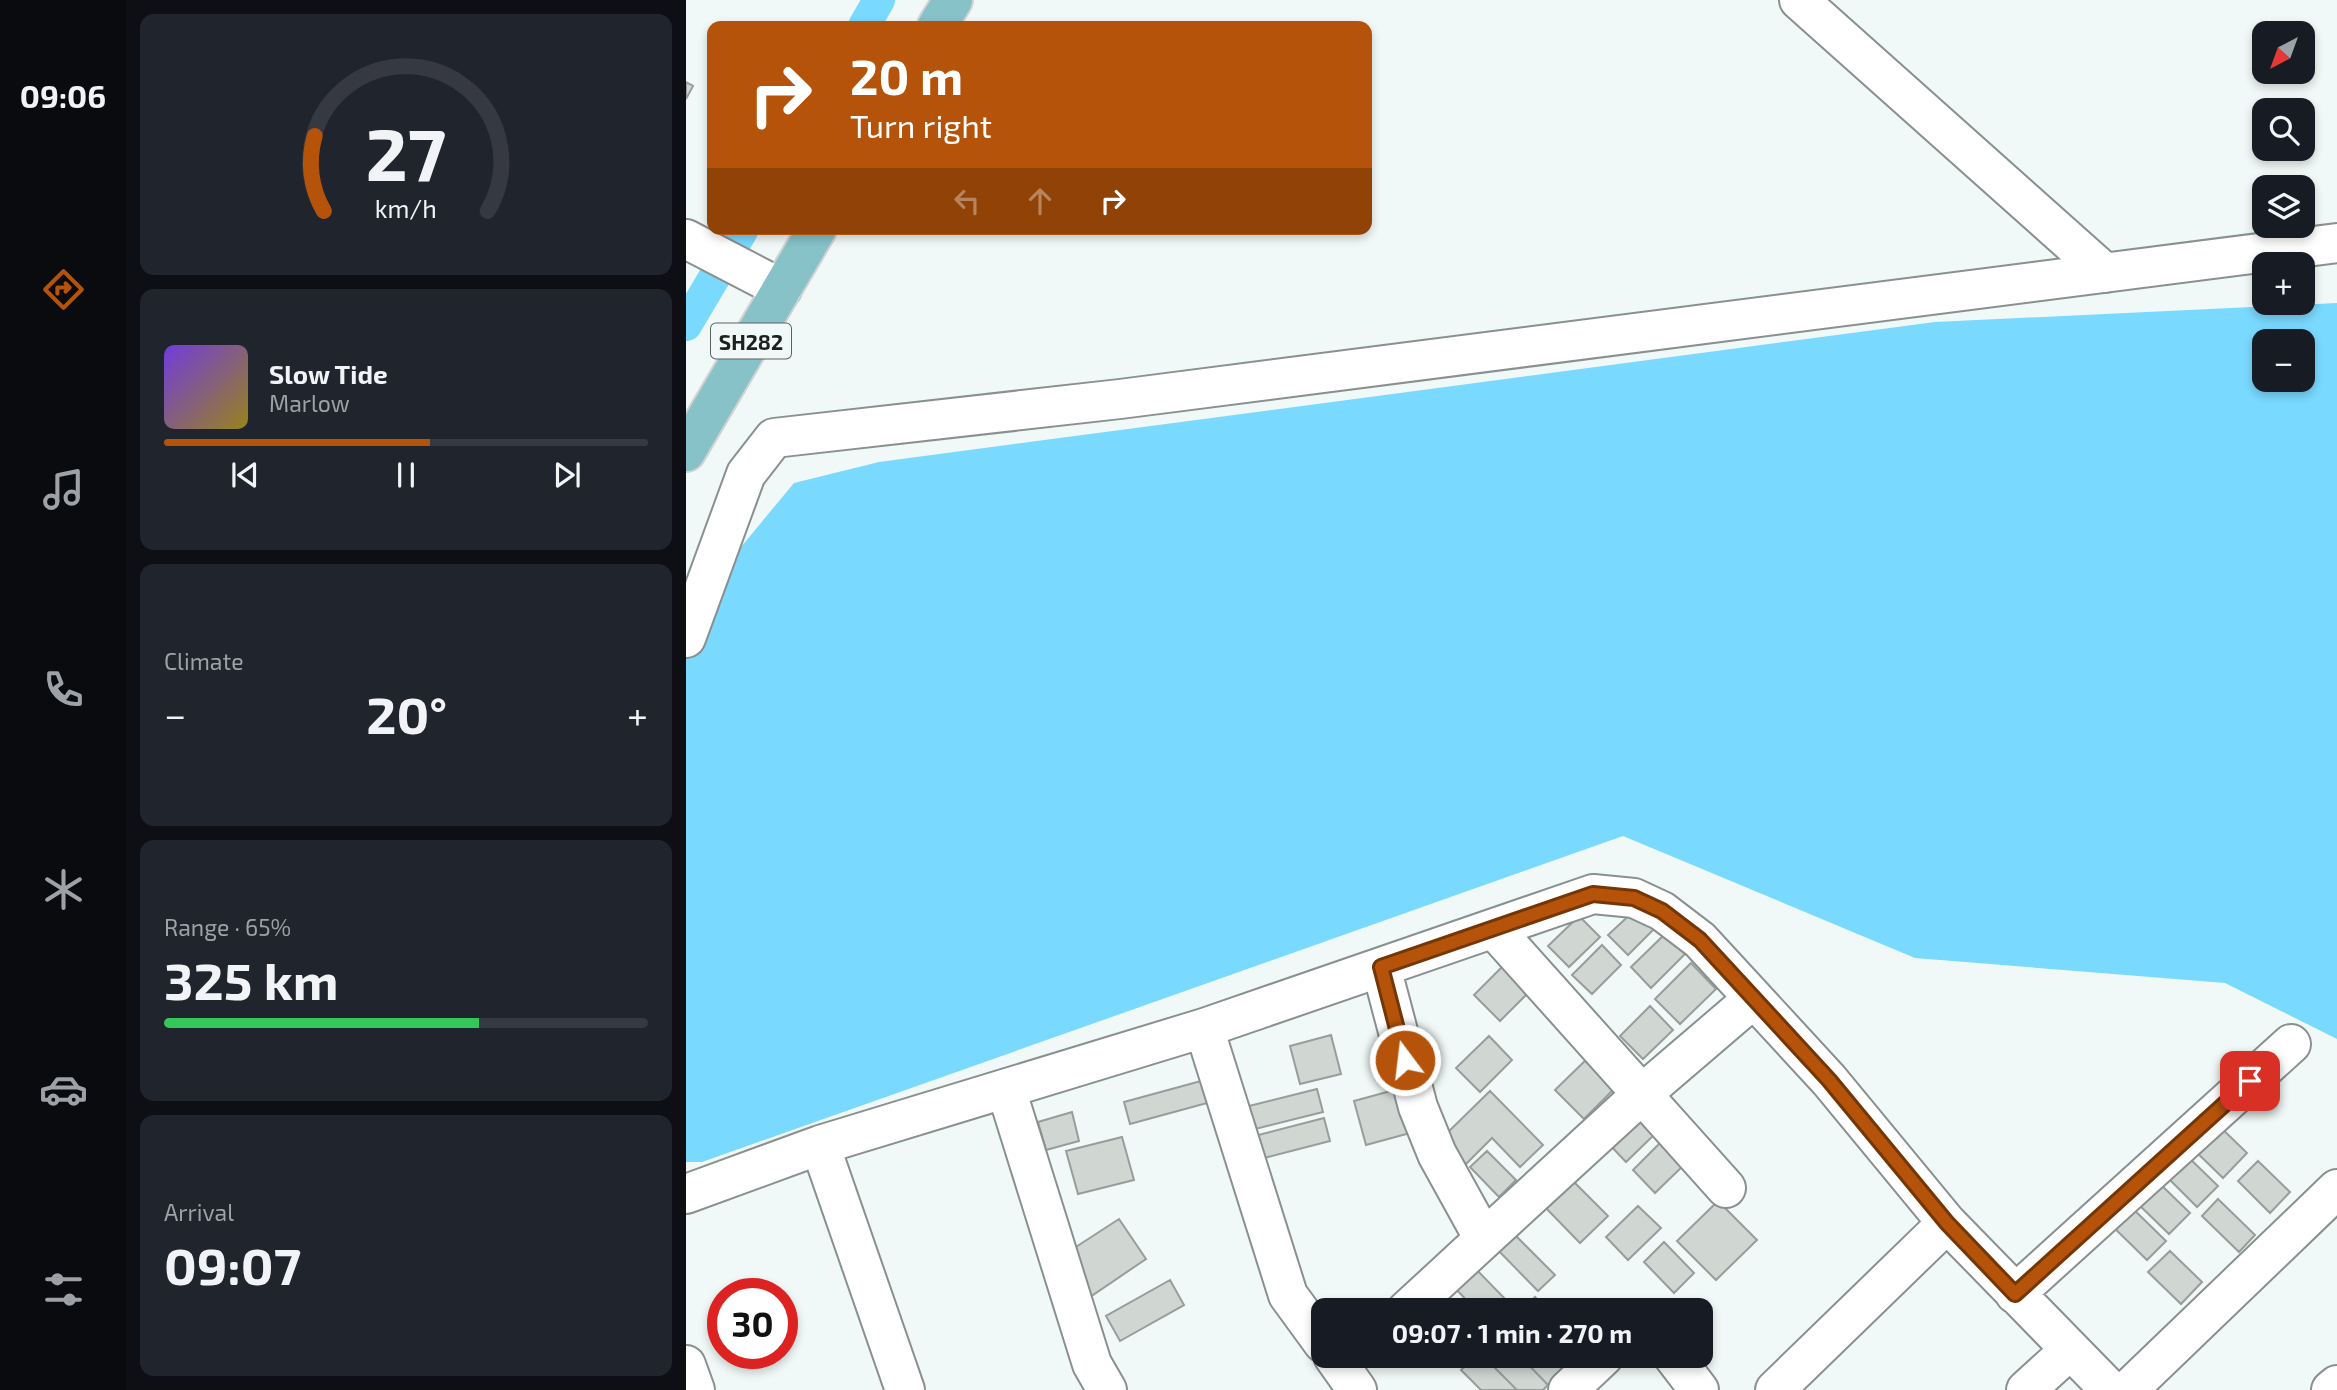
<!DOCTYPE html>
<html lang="en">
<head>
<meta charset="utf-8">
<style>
  :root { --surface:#171b24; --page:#20242c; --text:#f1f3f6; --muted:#9ea1a6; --line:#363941; --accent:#b45309 }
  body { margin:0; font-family:"Exo 2",sans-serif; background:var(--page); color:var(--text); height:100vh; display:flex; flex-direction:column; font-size:26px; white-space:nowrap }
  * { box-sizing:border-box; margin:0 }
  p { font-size:23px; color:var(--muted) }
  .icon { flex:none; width:38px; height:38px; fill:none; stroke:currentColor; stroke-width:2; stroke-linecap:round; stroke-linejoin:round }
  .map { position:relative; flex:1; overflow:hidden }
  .panel { display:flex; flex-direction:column; gap:14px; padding:14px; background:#0d0f14; width:560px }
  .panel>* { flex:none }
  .banner { position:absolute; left:21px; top:21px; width:665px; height:214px; border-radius:14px; box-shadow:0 4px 10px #0003; background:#b45309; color:#fff; overflow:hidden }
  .needle { width:46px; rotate:221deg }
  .buttons { position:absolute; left:1566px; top:21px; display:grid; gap:14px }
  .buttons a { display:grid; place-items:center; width:63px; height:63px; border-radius:14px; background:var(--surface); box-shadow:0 4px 10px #0003; font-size:35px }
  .speed { position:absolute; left:21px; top:1278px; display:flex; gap:14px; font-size:35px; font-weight:700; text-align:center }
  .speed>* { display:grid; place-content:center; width:91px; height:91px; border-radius:50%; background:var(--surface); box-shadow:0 4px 10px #0003; line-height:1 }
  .speed .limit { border:10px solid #d22; background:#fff; color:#111 }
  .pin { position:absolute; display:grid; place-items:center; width:60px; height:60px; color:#fff; margin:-30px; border-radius:14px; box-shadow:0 4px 10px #0006 }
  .me { position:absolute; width:77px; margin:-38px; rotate:345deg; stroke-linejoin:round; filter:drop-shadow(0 0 5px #0008) }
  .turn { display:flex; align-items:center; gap:24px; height:147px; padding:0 28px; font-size:32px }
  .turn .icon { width:91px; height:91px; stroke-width:2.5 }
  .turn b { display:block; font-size:49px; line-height:60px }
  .lanes { display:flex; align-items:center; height:66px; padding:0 28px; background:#0003; justify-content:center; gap:35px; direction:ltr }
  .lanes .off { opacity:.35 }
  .big { font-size:52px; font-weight:700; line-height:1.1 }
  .panel .tile { flex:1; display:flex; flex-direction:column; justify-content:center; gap:10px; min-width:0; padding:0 24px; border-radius:14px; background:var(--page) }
  .panel .dial { align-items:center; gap:0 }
  .dial svg { height:182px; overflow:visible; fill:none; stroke:var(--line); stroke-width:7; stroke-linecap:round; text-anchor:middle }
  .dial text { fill:var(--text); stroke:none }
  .song { display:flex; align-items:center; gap:21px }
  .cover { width:84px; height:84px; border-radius:10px; background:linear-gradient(135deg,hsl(260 70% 55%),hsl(50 70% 35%)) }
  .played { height:7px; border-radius:4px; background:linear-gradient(90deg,var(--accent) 55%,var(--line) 55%) }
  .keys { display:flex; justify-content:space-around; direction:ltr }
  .heat { display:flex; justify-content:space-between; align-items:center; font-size:38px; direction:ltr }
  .charge { height:10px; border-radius:5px; background:linear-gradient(90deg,#34c759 65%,var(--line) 0) }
  .trip { position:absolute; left:625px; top:1298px; width:402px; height:70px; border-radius:14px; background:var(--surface); box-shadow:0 4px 10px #0003; font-weight:700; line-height:70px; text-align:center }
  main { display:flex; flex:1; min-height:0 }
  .tab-bar { display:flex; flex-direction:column; width:126px; justify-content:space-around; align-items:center; background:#090b0e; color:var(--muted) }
  .tab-bar .icon { width:49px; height:49px }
  .tab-bar .current { color:var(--accent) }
  .tab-bar b { font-size:32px; color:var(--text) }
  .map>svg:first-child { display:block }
</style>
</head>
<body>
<main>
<nav class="tab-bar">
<b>09:06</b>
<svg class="icon current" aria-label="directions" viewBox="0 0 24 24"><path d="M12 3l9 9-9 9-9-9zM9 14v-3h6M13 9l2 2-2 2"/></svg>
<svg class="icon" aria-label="music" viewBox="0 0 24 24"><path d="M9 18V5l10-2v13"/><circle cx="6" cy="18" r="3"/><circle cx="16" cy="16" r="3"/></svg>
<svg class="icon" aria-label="phone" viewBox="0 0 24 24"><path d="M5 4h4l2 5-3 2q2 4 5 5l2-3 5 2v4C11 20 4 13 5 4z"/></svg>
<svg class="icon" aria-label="climate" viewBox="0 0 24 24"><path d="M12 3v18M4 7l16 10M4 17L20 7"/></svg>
<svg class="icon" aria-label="car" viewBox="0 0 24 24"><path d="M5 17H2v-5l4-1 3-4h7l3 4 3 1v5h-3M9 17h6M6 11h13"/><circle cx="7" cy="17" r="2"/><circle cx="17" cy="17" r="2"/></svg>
<svg class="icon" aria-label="filters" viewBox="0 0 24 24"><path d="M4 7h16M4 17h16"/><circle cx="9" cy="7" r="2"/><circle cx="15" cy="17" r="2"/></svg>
</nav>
<section class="panel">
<div class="tile dial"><svg viewBox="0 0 100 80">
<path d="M14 69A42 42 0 1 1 86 69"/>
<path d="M14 69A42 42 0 0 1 10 36" stroke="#b45309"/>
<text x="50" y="56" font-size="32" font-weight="700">27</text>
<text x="50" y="72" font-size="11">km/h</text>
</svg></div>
<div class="tile">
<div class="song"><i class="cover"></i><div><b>Slow Tide</b><p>Marlow</p></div></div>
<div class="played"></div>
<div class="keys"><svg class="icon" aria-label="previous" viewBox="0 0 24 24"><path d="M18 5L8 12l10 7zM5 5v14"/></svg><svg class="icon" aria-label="pause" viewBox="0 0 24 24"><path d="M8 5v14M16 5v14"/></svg><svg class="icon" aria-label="next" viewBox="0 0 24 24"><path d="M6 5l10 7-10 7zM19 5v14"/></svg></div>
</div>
<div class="tile"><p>Climate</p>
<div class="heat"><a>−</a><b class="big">20°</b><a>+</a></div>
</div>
<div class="tile"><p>Range · 65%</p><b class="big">325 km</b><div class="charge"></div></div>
<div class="tile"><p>Arrival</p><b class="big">09:07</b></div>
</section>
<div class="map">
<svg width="1651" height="1390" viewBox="0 0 1651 1390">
  <rect width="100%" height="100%" fill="#f0f9f7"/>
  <path fill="#7ad9ff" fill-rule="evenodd" d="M1651 303V1039L1539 983 1229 958 937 836 16 1162H0V642L20 589 108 483 193 462 1249 322ZM1578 341H1617V380H1578Z"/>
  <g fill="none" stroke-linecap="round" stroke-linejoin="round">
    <path stroke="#7ad9ff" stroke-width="32" d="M178 26 193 0
      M0 325 57 229"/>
  </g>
  <path fill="#d0d7d3" stroke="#979d9a" stroke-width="2" d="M0 82 7 86 0 99Z
    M949 910 968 929 942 955 922 935Z
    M893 916 914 937 883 967 862 946Z
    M979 934 999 954 965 988 945 967Z
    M916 945 935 965 906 994 886 975Z
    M821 962 847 988 814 1021 788 995Z
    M1005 963 1030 989 994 1024 969 999Z
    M964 1006 987 1030 957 1059 934 1036Z
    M645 1035 655 1074 614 1084 604 1046Z
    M803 1036 826 1060 794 1092 770 1068Z
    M906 1054 934 1083 898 1119 869 1090Z
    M515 1081 521 1103 444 1124 438 1102Z
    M631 1089 637 1112 561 1131 555 1108Z
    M712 1089 724 1133 680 1145 668 1101Z
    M804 1091 857 1145 834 1167 806 1138 780 1164 755 1139Z
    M386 1112 393 1141 360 1150 352 1122Z
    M950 1113 970 1133 940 1162 921 1142Z
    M638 1118 644 1141 567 1161 561 1138Z
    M1527 1120 1561 1153 1537 1178 1503 1145Z
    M436 1137 448 1180 392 1194 380 1151Z
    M977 1140 1000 1163 969 1193 947 1170Z
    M801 1151 830 1180 813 1197 784 1167Z
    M1496 1151 1532 1186 1511 1207 1476 1172Z
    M1572 1161 1604 1192 1584 1213 1552 1181Z
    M881 1175 922 1216 894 1243 854 1202Z
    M1470 1180 1504 1213 1483 1234 1449 1201Z
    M1532 1199 1569 1235 1553 1252 1516 1216Z
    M1032 1201 1071 1240 1030 1280 991 1241Z
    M1440 1202 1480 1241 1461 1260 1421 1221Z
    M952 1206 975 1228 942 1260 920 1237Z
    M433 1219 460 1259 404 1297 376 1256Z
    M821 1227 869 1275 852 1291 805 1243Z
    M978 1242 1008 1273 988 1293 958 1262Z
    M1484 1251 1516 1282 1495 1304 1462 1272Z
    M783 1262 826 1306 822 1311H791L762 1281Z
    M484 1280 498 1305 434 1341 420 1316Z
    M849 1297 862 1311H835Z
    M789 1356H797L831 1390H795L775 1370Z
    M797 1356H834L862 1385 857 1390H831Z
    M834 1356H870L881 1367 862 1385Z
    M870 1356H891L881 1367Z"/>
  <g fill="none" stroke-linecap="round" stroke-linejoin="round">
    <g stroke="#89908f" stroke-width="42">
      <path id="minor" d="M1113 0 1419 273
        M0 239 96 289
        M0 638 60 474 88 438 434 399 1651 243
        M808 929 1040 1188
        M695 967 732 1107 751 1154 798 1239 720 1311
        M518 1028 602 1295 637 1343
        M320 1089 406 1364 421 1390
        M134 1145 219 1390
        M0 1194 134 1145 518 1028 907 894 948 898 976 911 1014 940 1143 1080 1261 1223 1424 1390
        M798 1239 956 1094 1067 999
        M1329 1294 1605 1044
        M647 1356 671 1390
        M987 1356 1013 1390
        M0 1365 9 1390
        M882 1390 918 1356
        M1089 1390 1261 1223
        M1340 1390 1384 1350
        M1442 1390 1651 1189
        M1645 1390 1651 1385"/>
    </g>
    <g stroke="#d2d2d2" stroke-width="42">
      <path id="major" d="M251 26 267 0
        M0 452 131 229"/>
    </g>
    <use href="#minor" stroke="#fff" stroke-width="38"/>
    <use href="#major" stroke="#86c2c8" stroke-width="38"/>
  </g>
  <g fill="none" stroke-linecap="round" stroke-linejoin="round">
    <g stroke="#753606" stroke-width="18">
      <path id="route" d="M719 1060 695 967 907 894 948 898 976 911 1014 940 1143 1080 1261 1223 1329 1294 1564 1081"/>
    </g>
    <use href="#route" stroke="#b45309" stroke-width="12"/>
  </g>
  <g text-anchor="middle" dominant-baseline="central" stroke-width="5" stroke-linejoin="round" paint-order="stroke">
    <rect fill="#f0f9f7" stroke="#5c6160" stroke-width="2" x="25" y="323.5" width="80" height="35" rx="5"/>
    <g font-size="21" font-weight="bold" fill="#1d201f">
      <text x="65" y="341">SH282</text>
    </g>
  </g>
</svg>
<div class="buttons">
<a><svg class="needle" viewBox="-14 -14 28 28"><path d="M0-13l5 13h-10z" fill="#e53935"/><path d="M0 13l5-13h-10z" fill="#9ea1a6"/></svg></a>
<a><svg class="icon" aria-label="search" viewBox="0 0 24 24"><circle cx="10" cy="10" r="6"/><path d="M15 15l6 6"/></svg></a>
<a><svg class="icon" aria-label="layers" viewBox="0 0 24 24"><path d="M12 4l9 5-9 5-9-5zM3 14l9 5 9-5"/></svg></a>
<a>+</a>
<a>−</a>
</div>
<div class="speed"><div class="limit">30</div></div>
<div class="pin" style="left:1564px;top:1081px;background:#d93025"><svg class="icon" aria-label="arrive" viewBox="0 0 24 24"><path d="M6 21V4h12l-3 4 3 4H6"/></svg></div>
<svg class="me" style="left:719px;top:1060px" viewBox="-20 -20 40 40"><circle r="17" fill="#b45309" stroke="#fff" stroke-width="3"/><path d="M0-11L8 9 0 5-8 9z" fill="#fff"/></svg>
<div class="trip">09:07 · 1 min · 270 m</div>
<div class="banner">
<div class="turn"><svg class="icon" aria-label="right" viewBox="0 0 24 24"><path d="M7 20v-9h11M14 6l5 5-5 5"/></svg><div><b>20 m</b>Turn right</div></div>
<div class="lanes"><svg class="icon off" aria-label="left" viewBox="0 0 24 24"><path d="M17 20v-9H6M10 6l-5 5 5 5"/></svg><svg class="icon off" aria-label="ahead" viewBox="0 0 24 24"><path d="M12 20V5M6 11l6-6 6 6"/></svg><svg class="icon" aria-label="right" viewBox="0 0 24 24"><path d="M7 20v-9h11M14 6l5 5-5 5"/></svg></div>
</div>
</div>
</main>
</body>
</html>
